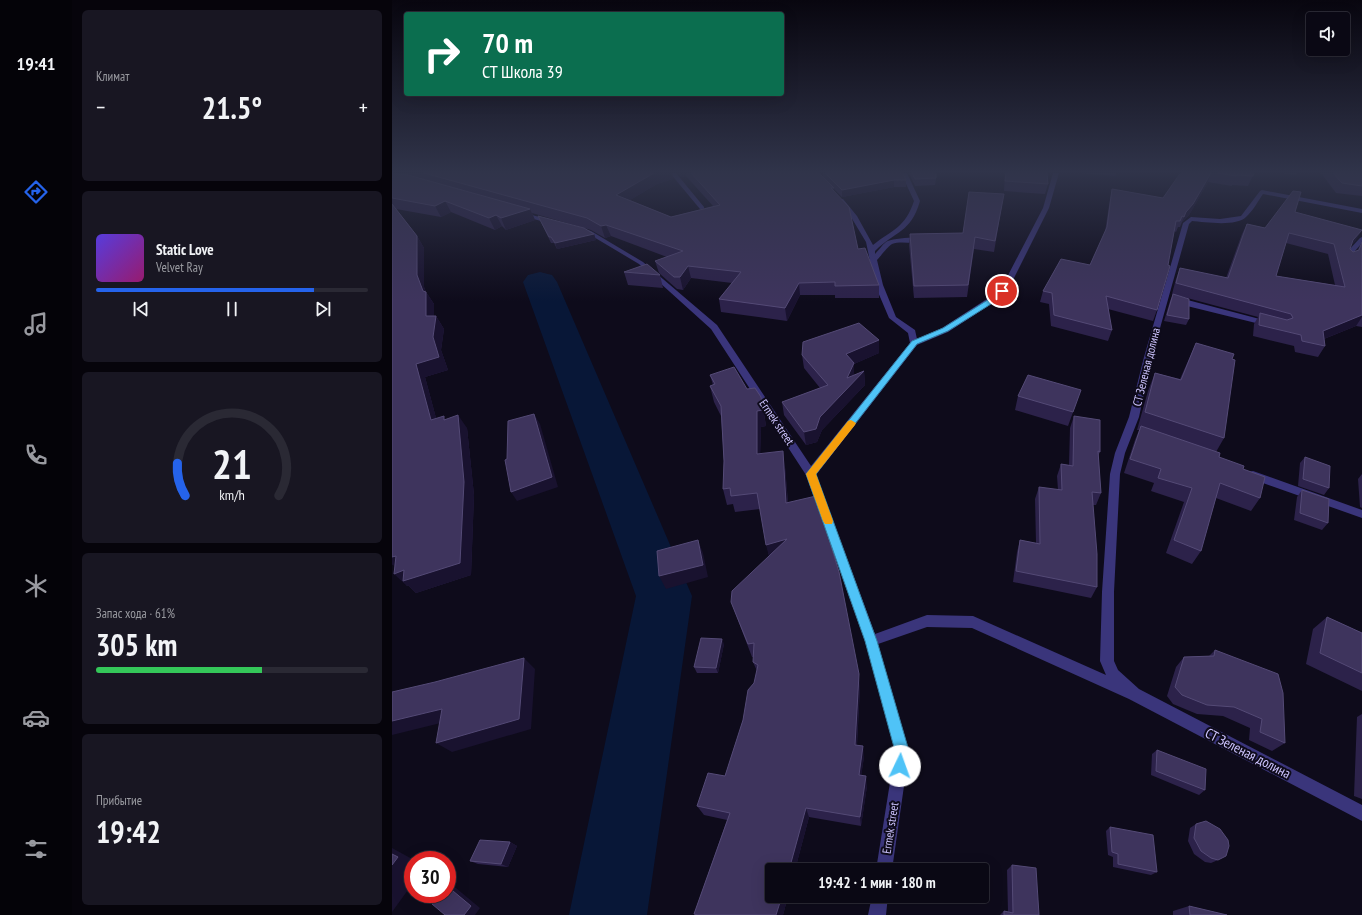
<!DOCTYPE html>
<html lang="ru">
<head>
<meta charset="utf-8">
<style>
  :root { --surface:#0a0814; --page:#181622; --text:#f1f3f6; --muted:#999aa0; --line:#2a2934; --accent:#2563eb }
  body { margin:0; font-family:"PT Sans Narrow",sans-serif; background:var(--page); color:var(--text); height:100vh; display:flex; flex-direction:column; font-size:15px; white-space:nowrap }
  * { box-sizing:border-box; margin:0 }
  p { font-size:13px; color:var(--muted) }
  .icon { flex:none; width:22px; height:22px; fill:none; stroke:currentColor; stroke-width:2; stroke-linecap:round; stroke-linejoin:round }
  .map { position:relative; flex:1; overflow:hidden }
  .sheet { display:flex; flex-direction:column; gap:10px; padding:10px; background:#06040b; width:320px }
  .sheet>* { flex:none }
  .hud { position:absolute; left:12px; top:12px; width:380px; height:84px; border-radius:4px; box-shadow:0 4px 16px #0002,0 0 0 1px var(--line); background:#0b6e4f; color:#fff; overflow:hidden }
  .controls { position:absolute; left:914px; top:12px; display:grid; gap:8px }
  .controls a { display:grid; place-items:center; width:44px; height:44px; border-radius:4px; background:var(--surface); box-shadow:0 4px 16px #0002,0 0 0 1px var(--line); font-size:20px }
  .speed { position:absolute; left:12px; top:851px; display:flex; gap:8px; font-size:20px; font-weight:700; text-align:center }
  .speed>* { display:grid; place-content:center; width:52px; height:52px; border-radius:50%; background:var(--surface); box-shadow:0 4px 16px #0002,0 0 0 1px var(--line); line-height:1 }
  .speed .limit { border:6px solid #d22; background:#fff; color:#111 }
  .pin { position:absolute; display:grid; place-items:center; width:34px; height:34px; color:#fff; margin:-17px; border:2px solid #fff; border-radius:50%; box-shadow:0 1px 4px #0007 }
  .me { position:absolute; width:44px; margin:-22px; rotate:3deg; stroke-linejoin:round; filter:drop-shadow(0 0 3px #0008) }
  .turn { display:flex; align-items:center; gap:14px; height:84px; padding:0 12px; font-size:18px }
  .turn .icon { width:52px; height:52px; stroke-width:2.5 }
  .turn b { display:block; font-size:28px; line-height:34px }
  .big { font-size:30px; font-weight:700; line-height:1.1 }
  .sheet .widget { flex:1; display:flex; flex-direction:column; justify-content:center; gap:6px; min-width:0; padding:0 14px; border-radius:6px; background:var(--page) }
  .sheet .dial { align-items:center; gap:0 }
  .dial svg { height:104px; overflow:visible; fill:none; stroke:var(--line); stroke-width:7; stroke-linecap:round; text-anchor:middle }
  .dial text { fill:var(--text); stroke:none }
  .song { display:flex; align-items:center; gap:12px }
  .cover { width:48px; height:48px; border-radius:6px; background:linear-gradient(135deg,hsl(250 70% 55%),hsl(320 70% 35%)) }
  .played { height:4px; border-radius:2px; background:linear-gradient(90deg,var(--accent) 80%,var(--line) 80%) }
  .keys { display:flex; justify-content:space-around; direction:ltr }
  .heat { display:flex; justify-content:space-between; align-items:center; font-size:22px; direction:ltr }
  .charge { height:6px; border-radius:3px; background:linear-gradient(90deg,#34c759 61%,var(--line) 0) }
  .trip { position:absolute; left:373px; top:863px; width:224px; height:40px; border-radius:4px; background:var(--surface); box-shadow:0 4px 16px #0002,0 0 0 1px var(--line); font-weight:700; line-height:40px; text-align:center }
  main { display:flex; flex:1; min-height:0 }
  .dock { display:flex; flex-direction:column; width:72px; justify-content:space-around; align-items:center; background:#040308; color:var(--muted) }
  .dock .icon { width:28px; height:28px }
  .dock .current { color:var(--accent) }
  .dock b { font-size:18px; color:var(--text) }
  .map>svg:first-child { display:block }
</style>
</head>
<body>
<main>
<nav class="dock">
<b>19:41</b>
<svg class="icon current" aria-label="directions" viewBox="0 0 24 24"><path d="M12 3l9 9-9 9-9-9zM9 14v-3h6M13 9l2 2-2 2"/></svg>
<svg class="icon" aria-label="music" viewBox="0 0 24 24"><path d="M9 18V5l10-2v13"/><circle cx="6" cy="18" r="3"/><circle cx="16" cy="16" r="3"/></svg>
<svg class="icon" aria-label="phone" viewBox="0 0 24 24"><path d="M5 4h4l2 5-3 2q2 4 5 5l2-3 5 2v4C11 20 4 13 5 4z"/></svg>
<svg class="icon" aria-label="climate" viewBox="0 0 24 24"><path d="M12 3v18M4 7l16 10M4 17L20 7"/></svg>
<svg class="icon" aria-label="car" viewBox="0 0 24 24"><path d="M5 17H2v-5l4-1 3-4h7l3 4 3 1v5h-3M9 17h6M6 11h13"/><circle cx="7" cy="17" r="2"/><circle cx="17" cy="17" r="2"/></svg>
<svg class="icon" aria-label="filters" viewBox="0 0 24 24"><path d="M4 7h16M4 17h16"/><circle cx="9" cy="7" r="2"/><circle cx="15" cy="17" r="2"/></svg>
</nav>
<section class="sheet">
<div class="widget"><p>Климат</p>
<div class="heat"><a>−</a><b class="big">21.5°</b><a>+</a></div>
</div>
<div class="widget">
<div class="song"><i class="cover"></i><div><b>Static Love</b><p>Velvet Ray</p></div></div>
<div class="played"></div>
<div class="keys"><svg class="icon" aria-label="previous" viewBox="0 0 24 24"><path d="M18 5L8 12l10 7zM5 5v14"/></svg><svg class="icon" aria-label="pause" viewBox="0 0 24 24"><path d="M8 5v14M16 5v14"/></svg><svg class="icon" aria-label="next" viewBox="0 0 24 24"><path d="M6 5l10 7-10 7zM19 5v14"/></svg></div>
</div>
<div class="widget dial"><svg viewBox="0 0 100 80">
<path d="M14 69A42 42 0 1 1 86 69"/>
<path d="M14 69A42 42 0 0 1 8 44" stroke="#2563eb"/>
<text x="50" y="56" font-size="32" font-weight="700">21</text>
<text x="50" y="72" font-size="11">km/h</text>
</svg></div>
<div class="widget"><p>Запас хода · 61%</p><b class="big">305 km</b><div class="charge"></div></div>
<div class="widget"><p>Прибытие</p><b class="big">19:42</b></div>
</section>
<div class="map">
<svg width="970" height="915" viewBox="0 0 970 915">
  <rect width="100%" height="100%" fill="#0e0b1b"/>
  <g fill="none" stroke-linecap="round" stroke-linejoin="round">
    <path fill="#081737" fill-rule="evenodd" d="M148 272 160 275 165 282 300 596 255 915H177L244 596 131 282 136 275Z"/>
    <path fill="#3a357b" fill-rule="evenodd" d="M278 173H284L312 207V209H308Z
      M509 173H515L528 201C519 233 503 231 483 251V254C487 250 490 245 494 242 500 238 529 236 534 240 526 246 510 240 500 244 495 247 489 256 485 260L491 285 504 317 523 330 525 339 550 328 601 295 612 283 651 208 661 173H667L657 208 618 286 607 299 556 332 525 345 424 475 483 634 535 615 581 616 714 675 708 661 710 592 718 474 723 453 737 417 752 357 791 223 799 217 828 219 849 216 868 191 870 190 970 209V213L871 194C866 201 861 211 854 217 844 227 813 222 800 221L797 224 760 357 747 417 733 453 728 474 722 592V661L726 670 747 689 970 805V821L737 699 580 628 535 627 486 644 517 751 500 870H484L503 751 473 641 414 475 319 329 247 264 195 233 186 230 189 228 199 231 251 262 325 325 419 466 518 343 516 333 497 318 483 285 474 242 459 217 446 200 451 199 465 216 481 245C501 229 513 228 522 201Z
      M129 212 162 221 163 222 160 224 127 215V213Z
      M970 237V243L962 252 959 260 954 261 953 260 956 251 968 238Z
      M782 298H788L879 322 880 324 876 326 795 306 782 302Z
      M861 471 970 510V518L857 478 856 475 857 472Z
      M480 896H496L494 915H476Z"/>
  </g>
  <path fill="#2c224a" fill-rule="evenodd" d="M0 173H280L281 179 265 184 238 200 279 217 321 206 294 176 289 177 285 173H427L431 177V173H511L514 180V187H502L450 197 442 189V192L466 249 487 285V298H443V295H408L395 321 329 312 327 299 340 283 299 278 291 290 285 289 267 273 263 261 275 257 219 236 213 238 199 230 140 213 143 220 114 230 110 226 103 230 59 212 49 217 4 209 25 236 32 248V287L34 292 42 304V316H44L52 329 49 350 56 370 33 377 44 418 54 419 75 428 82 495 79 575 24 593 16 585 15 586 3 566 0 564Z
    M517 173H545L543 185 523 186Z
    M613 173H655L656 184 653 194 612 191Z
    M688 173H724L723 176Z
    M790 173H862L856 186 840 185V186L816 182 797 215 790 222 788 227H786L784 232 782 231 765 310 761 321 716 309 720 330 716 341 659 326 657 304 648 302 651 291 698 265 713 232 718 199 720 189 771 198Z
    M890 173H905L904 175Z
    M929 173H970V196L944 193Z
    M610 205 602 252 582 249 575 297 522 298 517 245 518 234 571 233Z
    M903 212 964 240 959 245 958 249 961 252 965 251 970 242V327L964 326 932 339 933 346 926 357 903 352 902 346 861 336 862 324 866 317 780 294 784 279 788 268 834 278 850 234 855 224 873 228ZM894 243 936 254 943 285 884 276Z
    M146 216 202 234 204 240 165 249 162 243H159Z
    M232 272 268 275 271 288 236 285Z
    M781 294 797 319 794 325 772 321 778 301Z
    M487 340V353L462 364V375L472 371 473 385 430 430 425 442 414 445 392 415 390 402 428 388 412 368 410 355Z
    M804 343 840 359 832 438 824 452 827 457 851 469 868 498 859 511 824 498 809 551 800 564 774 553 792 502 759 491 762 483 732 473 743 440 747 430H745L756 391 763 373 788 379Z
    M318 375 355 389 372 413 374 426 369 427 368 453 393 467 396 502 468 687 465 745 472 757 469 775 475 786 469 826 417 817 403 870H380L396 896 391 915H304L302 914 335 820 312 815 305 806 333 776 351 720 362 683 365 671 361 662 362 657H360L339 602 377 556 368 509 343 512 341 504 335 505 331 489 332 461 329 416 322 402 318 386 321 385Z
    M626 396 684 404 676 426 623 410Z
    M682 416 708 452 706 456 709 493 704 505H701L705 587 699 598 621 582 625 552 628 540 644 543 643 499 647 487 666 490 665 476 669 464 677 465 678 428Z
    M913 457 937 488 932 495 906 486 908 463Z
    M970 474V508L968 507 966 479Z
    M910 490 936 523 930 530 902 520 905 497Z
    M935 617 970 633V691L914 664 921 629Z
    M332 644 326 673H305L302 667Z
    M823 650 893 743 880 751 857 740 858 728 831 716 805 714 781 704 775 696 784 667 792 657 817 656Z
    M970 714V799L962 796 965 717Z
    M765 750 813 790 807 795 759 775 760 754Z
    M804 824 826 860 819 863 813 862 802 854 796 841 798 828Z
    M718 827 765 872 759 875 721 867V857L716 855 714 831Z
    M118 842 125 846 116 867 86 864 78 861Z
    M620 865 647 915H608L612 911 616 912 615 870Z
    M797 906 835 915H781V911Z"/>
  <path fill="#19122f" d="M262 173H280L281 179 265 184 228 206 224 195Z
    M288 173H294V176L289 177Z
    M819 173 816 182 797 215 790 222 794 212Z
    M502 180V187L450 197V190Z
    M439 188H442L443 199Z
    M53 201 59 212 49 217 43 206Z
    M138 209 143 220 114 230 109 218Z
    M104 215 110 226 103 230 97 218Z
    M214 225 219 236 213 238 209 226Z
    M970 230 964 240 955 251 961 240Z
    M202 234 204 240 165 249 163 243Z
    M25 236 32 248V287L34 292 42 304V327L44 316 52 329 49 350 56 370 33 377 48 433 39 420 24 364 34 316 31 291 25 275Z
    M296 266 299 278 291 290 288 277Z
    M407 283 408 295 395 321 393 308Z
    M970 315V317L964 326 924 342 931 331Z
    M487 340V353L462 364V376L472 371 473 385 430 430 425 442 414 445 412 432 454 354Z
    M369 397 374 426 369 427 368 469 365 454V411Z
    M142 414 148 424 166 487 125 501 119 492Z
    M66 415 75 428 82 495 79 575 24 593 16 585 15 586 2 574 12 570Z
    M391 451 393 467 397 518 394 503Z
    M395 539 378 560 374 545Z
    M306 540 311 553 316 577 274 589 267 576Z
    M4 556 8 571 0 564V557Z
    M330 639 332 644 326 673 324 668Z
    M132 658 143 669 139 729 60 752 44 743Z
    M467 674 468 687 464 756 463 745Z
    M50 709 65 719 0 735V721Z
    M471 746 472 757 468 785 467 775Z
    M474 776 475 786 469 826 468 817Z
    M414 808 417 817 403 870H397Z
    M118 842 125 846 116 867 109 864Z
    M0 848 22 860H21V883L0 912Z
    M55 886 64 888 88 908 83 915H72Z
    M390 896H396L391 915H384Z"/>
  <path fill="#3e345d" stroke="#544a76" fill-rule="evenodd" d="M0 173 16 175 138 209 109 218 104 215 97 218 53 201 43 206 0 198Z
    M32 173H262L224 195 279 217 328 205 299 173H427L442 188H439L457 207 466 249 473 248 487 285 443 286V282L407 283 393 308 327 299 349 272 296 266 288 277H282L263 261 291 251 214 225 209 226 195 218Z
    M433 173H511L514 180H502L450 190Z
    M520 173H544V178L523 179Z
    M614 173H655L656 184 613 181Z
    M790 173H819L801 204 794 212 792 217 790 216 788 221H784L776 265 778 266 765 310 714 296 720 330 662 315 660 293 651 291 669 259 698 265 715 227 720 189 771 198 787 175 789 174Z
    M825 173H862L861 176 845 175 844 176Z
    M941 173H970V186L950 183Z
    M901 191 909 192 903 212 970 230 961 240 958 249 961 252 967 250 970 242V315L931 331 933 346 910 341 909 335 867 325 868 313 895 320 901 318 899 314 784 283 788 268 836 278 855 224 873 228ZM897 233 942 244 953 287 884 276Z
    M577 192 612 194 603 241 583 237 576 285 522 286 518 234 571 233Z
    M0 204 25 236V275L31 291 34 292V316H44L41 337 47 357 24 364 39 420 52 416V420L66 415 72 482 68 563 11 581 12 570 2 574 4 556 0 557Z
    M146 216 192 228 202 234 163 243 159 237H157Z
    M255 264 268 275 232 272Z
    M781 294 797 299V319L775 315Z
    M467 323 487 340 454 354 462 363 455 378 472 371 428 417 424 429 412 432 390 402 436 385 410 355 411 342Z
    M804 343 842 354 840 359 843 360 832 438 753 412 763 373 789 380Z
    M342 367 355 389 363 388 369 397 371 410 365 411V454L391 451 394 503 424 496 447 572 467 674 463 745 471 746 467 775 474 776 468 817 414 808 397 870H380V896H390L384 915H306L302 914 338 813 305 806 316 773 333 776 351 720 356 690 362 683 366 665 361 662 362 643 356 644 339 602 340 591 395 539 374 545 365 493 339 496 338 488 331 489 332 461 329 406 318 386 323 384 318 375Z
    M636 375 689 390 681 412 626 396Z
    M142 414 160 477 119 492 113 460 115 459 116 421Z
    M682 416 708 420V452L706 451 709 493 700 492 705 554V587L624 571 628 540 648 544 647 487 670 490 669 464 681 466Z
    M749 426 828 453 827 457 852 466 851 469 873 477 868 498 828 483 809 551 782 540 800 488 766 478 769 469 738 459Z
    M913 457 938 466 937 488 911 479Z
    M910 490 937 499 936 523 908 513Z
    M306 540 311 565 267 576 265 551Z
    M935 617 970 633V673L928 653Z
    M309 638 330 639 324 668 302 667Z
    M823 650 886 674 891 693 893 743 868 732 870 719 842 707 815 705 790 695 783 687 792 657 822 656Z
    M132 658 127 719 44 743 50 709 0 721V692L43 682Z
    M765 750 814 769 813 790 764 771Z
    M814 821 828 829 836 840 837 846 834 856 826 860 819 858 809 851 802 838 804 824Z
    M718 827 761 835 765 872 726 864V854L720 852Z
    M88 840 118 842 109 864 78 861Z
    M0 854 6 857 0 865Z
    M620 865 644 868 647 915H612V911L621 913Z
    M55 886 79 906 72 915H53L40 904 48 894H55Z
    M797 906 835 915H798Z"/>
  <linearGradient id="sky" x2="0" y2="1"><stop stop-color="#08060f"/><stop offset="0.57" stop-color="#30344a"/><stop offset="1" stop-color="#30344a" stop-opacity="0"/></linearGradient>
  <rect width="970" height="301" fill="url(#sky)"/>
  <path fill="#4fc3f7" stroke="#337fa1" d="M607 289 613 291 607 299 556 331 525 344 424 474 485 641 517 751 513 771 508 773 503 771 501 766 503 751 473 641 414 474 520 341 551 328 602 296Z"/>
  <path fill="#f59e0b" d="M459 420 464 423 463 425 424 474 441 521 440 524H433L431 521 414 474 456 421Z"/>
  <g text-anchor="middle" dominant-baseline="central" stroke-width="4" stroke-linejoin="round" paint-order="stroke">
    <g font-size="12" fill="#cec5ff" stroke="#0e0b1b">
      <text transform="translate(754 367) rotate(-76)">СТ Зеленая долина</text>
      <text transform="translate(385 422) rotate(56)">Ermek street</text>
      <text transform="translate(498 828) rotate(-81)">Ermek street</text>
    </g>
    <g font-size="14" fill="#cec5ff" stroke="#0e0b1b">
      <text transform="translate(856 753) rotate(27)">СТ Зеленая долина</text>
    </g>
  </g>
</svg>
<div class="controls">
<a><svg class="icon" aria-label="sound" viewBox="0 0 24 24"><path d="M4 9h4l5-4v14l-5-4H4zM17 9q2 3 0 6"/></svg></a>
</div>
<div class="speed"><div class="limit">30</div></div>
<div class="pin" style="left:610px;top:291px;background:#d93025"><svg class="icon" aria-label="arrive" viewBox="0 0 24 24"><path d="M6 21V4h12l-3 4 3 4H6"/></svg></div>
<svg class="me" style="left:508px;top:766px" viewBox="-20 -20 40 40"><circle r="19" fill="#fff"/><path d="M0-13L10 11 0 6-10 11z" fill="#4fc3f7"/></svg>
<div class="trip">19:42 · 1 мин · 180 m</div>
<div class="hud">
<div class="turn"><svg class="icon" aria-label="right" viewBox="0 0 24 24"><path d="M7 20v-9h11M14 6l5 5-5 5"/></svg><div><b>70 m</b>СТ Школа 39</div></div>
</div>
</div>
</main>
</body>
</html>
